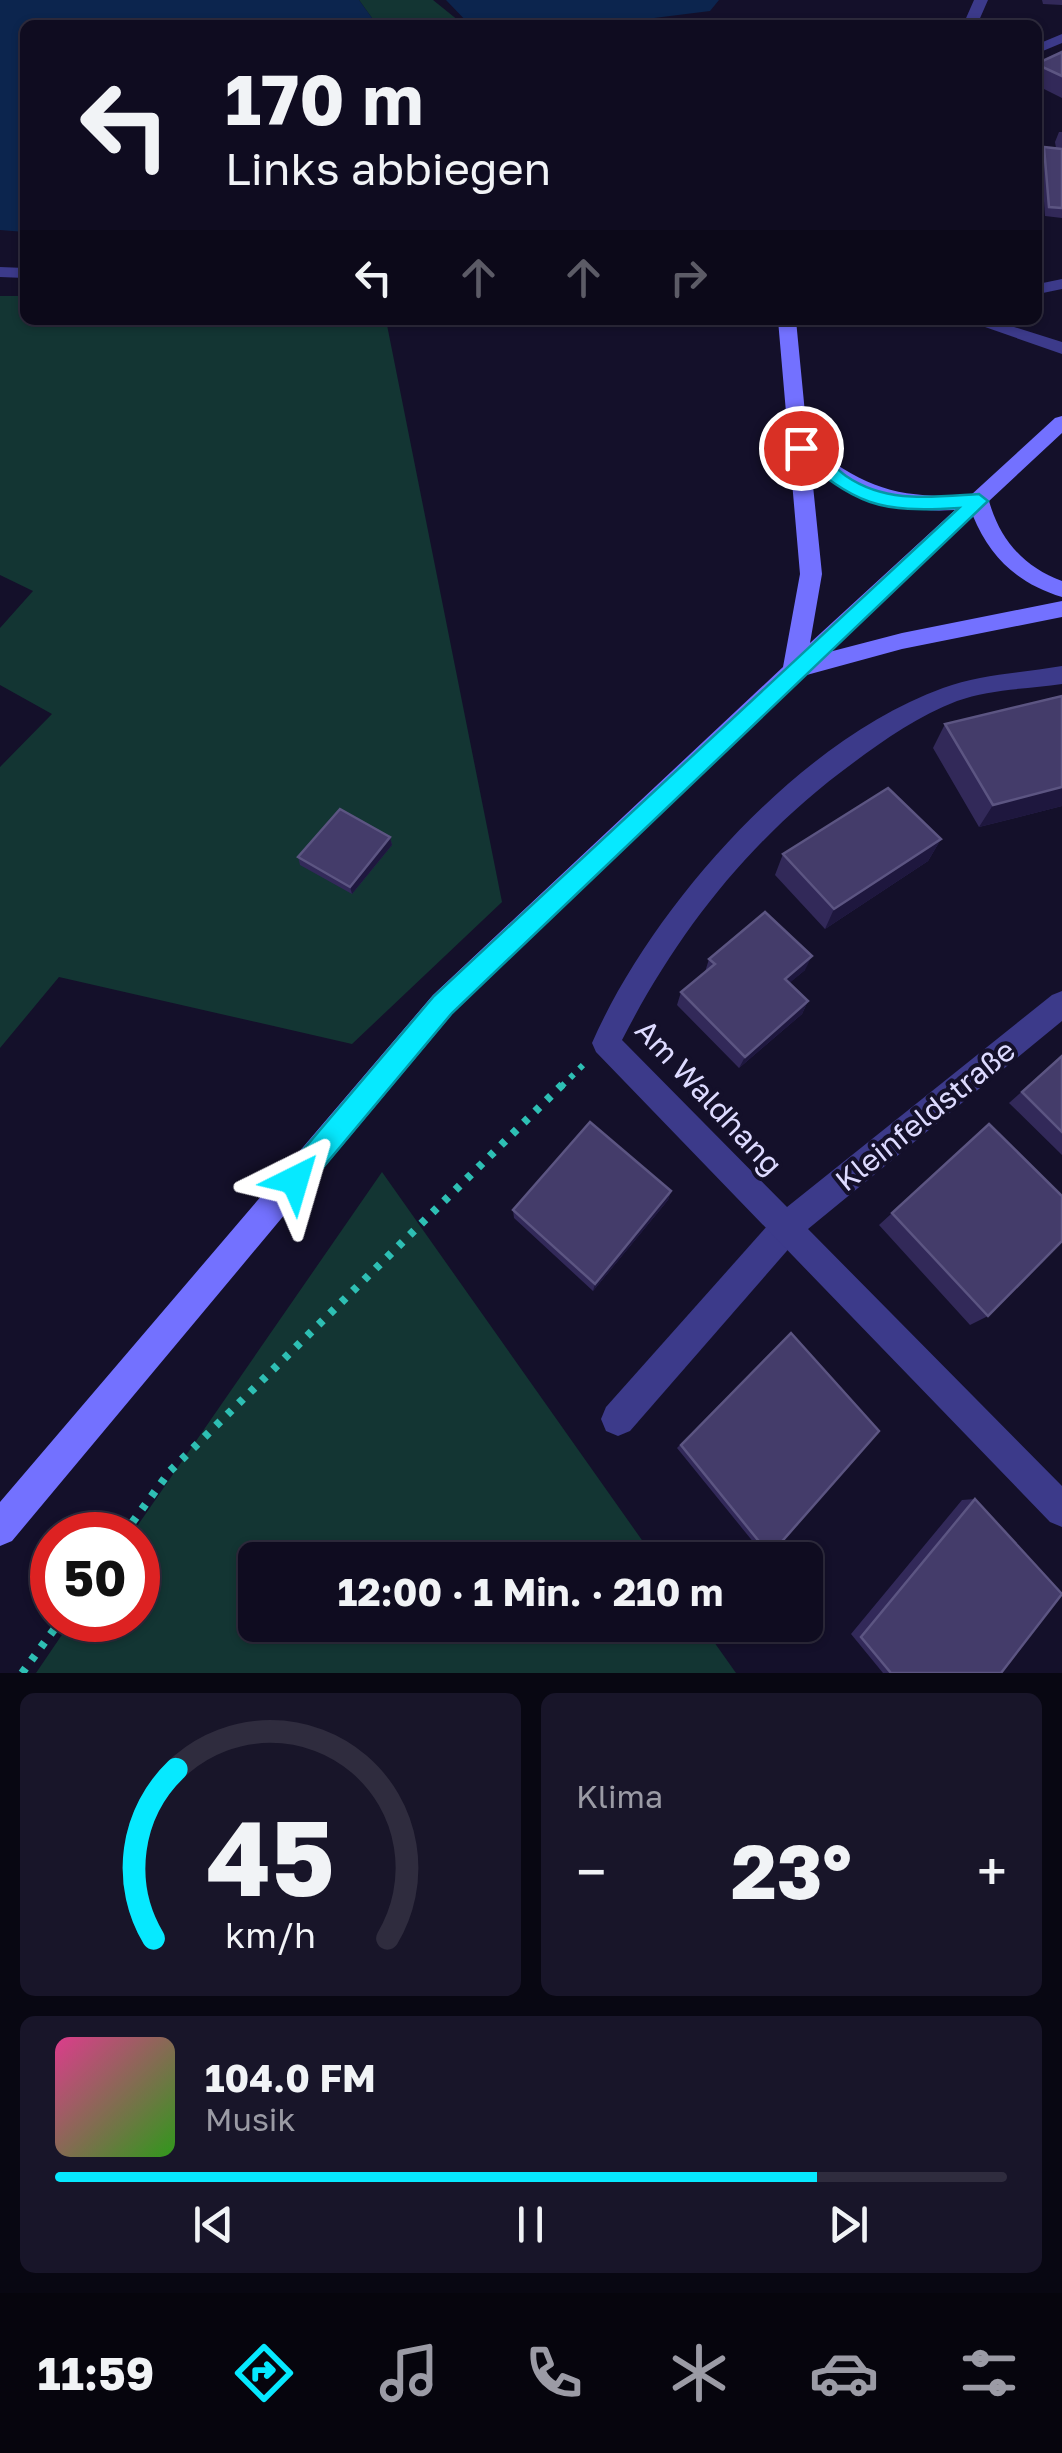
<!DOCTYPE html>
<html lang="de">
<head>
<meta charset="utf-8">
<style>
  :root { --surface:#0f0c20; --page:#181529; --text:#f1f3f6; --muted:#9b9ba5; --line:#2f2c3e; --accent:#06e9ff }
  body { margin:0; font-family:"Golos Text",sans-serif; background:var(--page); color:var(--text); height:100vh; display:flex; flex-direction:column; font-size:38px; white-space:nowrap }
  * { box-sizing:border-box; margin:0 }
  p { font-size:32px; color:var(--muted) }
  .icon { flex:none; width:55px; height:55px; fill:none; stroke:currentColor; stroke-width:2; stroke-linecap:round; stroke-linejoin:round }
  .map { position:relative; height:1673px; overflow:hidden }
  .sheet { display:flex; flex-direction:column; gap:20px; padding:20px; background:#080712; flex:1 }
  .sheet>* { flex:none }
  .hud { position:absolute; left:20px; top:20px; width:1022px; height:305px; border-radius:15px; box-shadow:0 2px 8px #0004,0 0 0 2px var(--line); background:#0f0c20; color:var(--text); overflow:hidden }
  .speed { position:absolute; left:30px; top:1512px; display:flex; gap:20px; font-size:50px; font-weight:700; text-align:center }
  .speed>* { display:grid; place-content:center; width:130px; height:130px; border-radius:50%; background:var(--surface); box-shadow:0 2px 8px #0004,0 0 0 2px var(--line); line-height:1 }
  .speed .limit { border:15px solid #d22; background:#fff; color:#111 }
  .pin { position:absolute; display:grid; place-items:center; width:85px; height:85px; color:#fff; margin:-42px; border:5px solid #fff; border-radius:50%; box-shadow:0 2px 10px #0007 }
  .me { position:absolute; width:110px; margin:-55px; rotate:40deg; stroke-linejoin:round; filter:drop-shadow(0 0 8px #0008) }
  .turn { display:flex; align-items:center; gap:35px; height:210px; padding:0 40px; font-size:45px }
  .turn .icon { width:130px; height:130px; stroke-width:2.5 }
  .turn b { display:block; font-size:70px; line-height:85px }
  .lanes { display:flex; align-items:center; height:95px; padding:0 40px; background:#0003; justify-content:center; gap:50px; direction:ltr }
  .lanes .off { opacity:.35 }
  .big { font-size:75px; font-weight:700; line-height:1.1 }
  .sheet .tile { flex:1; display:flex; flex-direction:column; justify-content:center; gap:15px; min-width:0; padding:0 35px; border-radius:15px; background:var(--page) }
  .sheet .dial { align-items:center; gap:0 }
  .dial svg { height:260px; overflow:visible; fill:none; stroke:var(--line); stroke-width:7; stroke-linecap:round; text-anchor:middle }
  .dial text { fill:var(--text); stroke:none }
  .song { display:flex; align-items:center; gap:30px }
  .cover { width:120px; height:120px; border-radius:15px; background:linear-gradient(135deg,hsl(330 70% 55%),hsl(110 70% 35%)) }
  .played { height:10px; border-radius:5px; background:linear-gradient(90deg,var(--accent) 80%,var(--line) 80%) }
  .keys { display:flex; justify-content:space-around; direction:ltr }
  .heat { display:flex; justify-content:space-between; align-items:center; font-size:55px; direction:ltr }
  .sheet .tiles { flex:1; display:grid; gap:20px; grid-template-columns:1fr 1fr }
  .tile:last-child { grid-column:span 2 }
  .trip { position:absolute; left:238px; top:1542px; width:585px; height:100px; border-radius:15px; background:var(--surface); box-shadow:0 2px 8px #0004,0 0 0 2px var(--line); font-weight:700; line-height:100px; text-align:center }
  .tab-bar { display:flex; height:160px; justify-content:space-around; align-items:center; background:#06050d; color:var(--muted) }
  .tab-bar .icon { width:70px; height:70px }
  .tab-bar .on { color:var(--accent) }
  .tab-bar b { font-size:45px; color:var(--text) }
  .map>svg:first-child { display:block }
</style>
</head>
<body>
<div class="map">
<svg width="1062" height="1673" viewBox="0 0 1062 1673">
  <rect width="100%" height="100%" fill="#14102a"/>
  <path fill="#133533" d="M359 0H433L464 25H377Z
    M0 296H25V320H386L502 902 352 1044 59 977 0 1048V767L52 714 0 685V628L33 591 0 575Z
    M382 1172 656 1560H255V1625H702L736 1673H36L72 1620H138V1535H131Z"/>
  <path fill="#0c254e" d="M0 0H359L377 25H25V232L0 230Z
    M446 0H719L710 11 654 18 634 25H470Z"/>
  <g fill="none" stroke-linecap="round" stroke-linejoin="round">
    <path stroke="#2ebfb4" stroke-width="6" stroke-dasharray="5 8" stroke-linecap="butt" d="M561 1087 583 1065"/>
    <path stroke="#2ebfb4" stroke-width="8" stroke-dasharray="6 10" stroke-linecap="butt" d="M123 1535 170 1471 563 1084
      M22 1673 61 1620"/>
    <path fill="#3c3a8a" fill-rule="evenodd" d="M788 1211 799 1215 803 1226 799 1237 630 1431 618 1436 606 1431 601 1419 606 1407 777 1215Z"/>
    <path fill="#3c3a8a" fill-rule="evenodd" d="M974 0H988L977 25H963Z
      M1062 34V43L1038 53V44Z
      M1062 279V289L1038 294V284Z
      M1062 666V684C1028 689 990 689 957 701 920 715 885 739 853 763 752 837 679 929 622 1040L787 1207 1052 995 1062 991V1021L808 1229 1062 1486V1527L1050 1522 596 1052 592 1043C652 906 799 740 943 688 981 674 1022 673 1062 666Z"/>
    <path fill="#3c3a8a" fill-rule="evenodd" d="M0 267 25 268V278L0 277Z
      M965 320H992L1062 342V354Z"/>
    <path fill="#7371ff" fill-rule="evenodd" d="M778 320H796L808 444C866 489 898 499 971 495L1055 418 1062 416V433L989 501C1000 540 1024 567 1062 581V597C1019 584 990 558 973 516L829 652 902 633 1062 601V617L902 649 803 676 453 1013 12 1541 0 1546V1502L433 995 783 667 800 574ZM811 466C854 501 900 513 955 510L810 643 822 574Z"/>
  </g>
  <path fill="#322959" d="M1042 0H1062V5L1043 4Z
    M1062 52V98L1038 86V63Z
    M1059 132H1062V218L1045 216 1041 157 1044 147 1056 148 1055 142Z
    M1062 696V806L979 827 933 748 945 724Z
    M390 837 392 845 352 894 300 865 298 857Z
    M941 839 928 861 825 929 775 875 783 854Z
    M709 959 805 970 789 983 808 1001 802 1014 739 1068 677 1005 681 992 705 972Z
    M1062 1056V1155L1009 1103Z
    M989 1124 988 1316 970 1325 879 1225Z
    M671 1191 668 1200 593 1291 514 1218 513 1210Z
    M791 1333 770 1555 763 1554 677 1448Z
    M975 1499 1001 1673H883L851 1634 962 1500Z"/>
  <path fill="#1e173e" d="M1062 787V806L979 827 993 805Z
    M390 837 392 845 352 894 350 887Z
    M941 839 928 861 825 929 834 909Z
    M812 956 805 970 779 992 785 979Z
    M808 1001 802 1014 739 1068 745 1057Z
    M671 1191 668 1200 593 1291 595 1284Z"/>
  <path fill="#443c6a" stroke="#5c5582" stroke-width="2.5" d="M852 22 854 25H811L810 23Z
    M1062 52V76L1038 65V63Z
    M1044 147 1062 149V208L1049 207Z
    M1062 696V787L993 805 945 724Z
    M888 788 941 839 834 909 783 854Z
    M340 809 390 837 350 887 298 857Z
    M765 912 812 956 785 979 808 1001 745 1057 681 992 715 964 709 959Z
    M1062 1056V1132L1022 1092Z
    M590 1122 671 1191 595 1284 513 1210Z
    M989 1124 1062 1196V1241L988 1316 892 1213Z
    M791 1333 879 1431 770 1555 681 1445Z
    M975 1499 1062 1594 1001 1673H891L861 1637Z"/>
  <path fill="#06e9ff" stroke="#0497a6" stroke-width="2.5" d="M801 442C819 448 831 465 846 476 887 504 932 497 979 494L988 501 452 1013 305 1189 295 1193 286 1189 282 1180 286 1170 434 996 959 508C878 513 856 505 795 452L792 448Z"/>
  <g text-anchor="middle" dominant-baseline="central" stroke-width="8" stroke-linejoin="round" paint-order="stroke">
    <g font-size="30" fill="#dddaff" stroke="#14102a">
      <text transform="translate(709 1097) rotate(47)">Am Waldhang</text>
      <text transform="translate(925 1115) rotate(-39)">Kleinfeldstraße</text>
    </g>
  </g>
</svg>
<div class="speed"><div class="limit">50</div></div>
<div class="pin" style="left:801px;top:448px;background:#d93025"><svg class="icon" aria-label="arrive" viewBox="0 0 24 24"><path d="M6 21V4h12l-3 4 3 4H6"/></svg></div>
<svg class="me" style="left:295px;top:1180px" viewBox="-20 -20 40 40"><path d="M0-17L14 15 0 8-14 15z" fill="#06e9ff" stroke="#fff" stroke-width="4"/></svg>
<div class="trip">12:00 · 1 Min. · 210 m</div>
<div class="hud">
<div class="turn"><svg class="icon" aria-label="left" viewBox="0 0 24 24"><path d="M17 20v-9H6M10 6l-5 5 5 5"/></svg><div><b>170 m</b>Links abbiegen</div></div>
<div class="lanes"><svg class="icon" aria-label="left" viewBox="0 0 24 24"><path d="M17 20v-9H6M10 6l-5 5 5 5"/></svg><svg class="icon off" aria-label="ahead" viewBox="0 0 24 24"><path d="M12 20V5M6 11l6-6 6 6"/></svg><svg class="icon off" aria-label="ahead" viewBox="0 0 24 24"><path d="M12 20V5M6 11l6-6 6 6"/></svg><svg class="icon off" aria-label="right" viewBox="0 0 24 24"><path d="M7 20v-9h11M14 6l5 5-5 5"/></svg></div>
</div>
</div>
<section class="sheet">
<div class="tiles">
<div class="tile dial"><svg viewBox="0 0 100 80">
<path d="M14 69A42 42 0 1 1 86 69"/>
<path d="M14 69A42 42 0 0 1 21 17" stroke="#06e9ff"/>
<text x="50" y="56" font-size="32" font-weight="700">45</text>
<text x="50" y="72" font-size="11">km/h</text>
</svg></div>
<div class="tile"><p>Klima</p>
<div class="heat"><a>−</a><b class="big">23°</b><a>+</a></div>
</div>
<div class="tile">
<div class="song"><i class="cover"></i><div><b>104.0 FM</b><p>Musik</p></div></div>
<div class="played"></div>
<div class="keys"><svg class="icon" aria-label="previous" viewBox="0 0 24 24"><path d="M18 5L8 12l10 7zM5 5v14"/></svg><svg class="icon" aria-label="pause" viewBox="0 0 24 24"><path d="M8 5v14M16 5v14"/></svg><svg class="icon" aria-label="next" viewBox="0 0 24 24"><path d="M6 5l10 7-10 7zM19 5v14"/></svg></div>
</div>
</div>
</section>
<nav class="tab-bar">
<b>11:59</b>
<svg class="icon on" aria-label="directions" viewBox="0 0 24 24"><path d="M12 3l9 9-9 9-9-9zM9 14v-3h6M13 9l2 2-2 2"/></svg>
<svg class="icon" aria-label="music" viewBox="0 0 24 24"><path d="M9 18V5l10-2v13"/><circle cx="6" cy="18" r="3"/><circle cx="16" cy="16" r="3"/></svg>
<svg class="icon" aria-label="phone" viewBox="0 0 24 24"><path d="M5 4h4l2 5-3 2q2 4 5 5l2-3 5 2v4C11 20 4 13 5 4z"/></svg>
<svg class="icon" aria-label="climate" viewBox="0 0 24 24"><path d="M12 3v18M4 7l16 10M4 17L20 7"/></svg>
<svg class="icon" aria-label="car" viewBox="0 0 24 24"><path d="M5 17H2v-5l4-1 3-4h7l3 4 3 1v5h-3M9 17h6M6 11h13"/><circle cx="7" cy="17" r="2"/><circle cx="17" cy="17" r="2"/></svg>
<svg class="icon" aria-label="filters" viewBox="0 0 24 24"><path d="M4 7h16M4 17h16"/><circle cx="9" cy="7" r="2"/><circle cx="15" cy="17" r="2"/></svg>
</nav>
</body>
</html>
